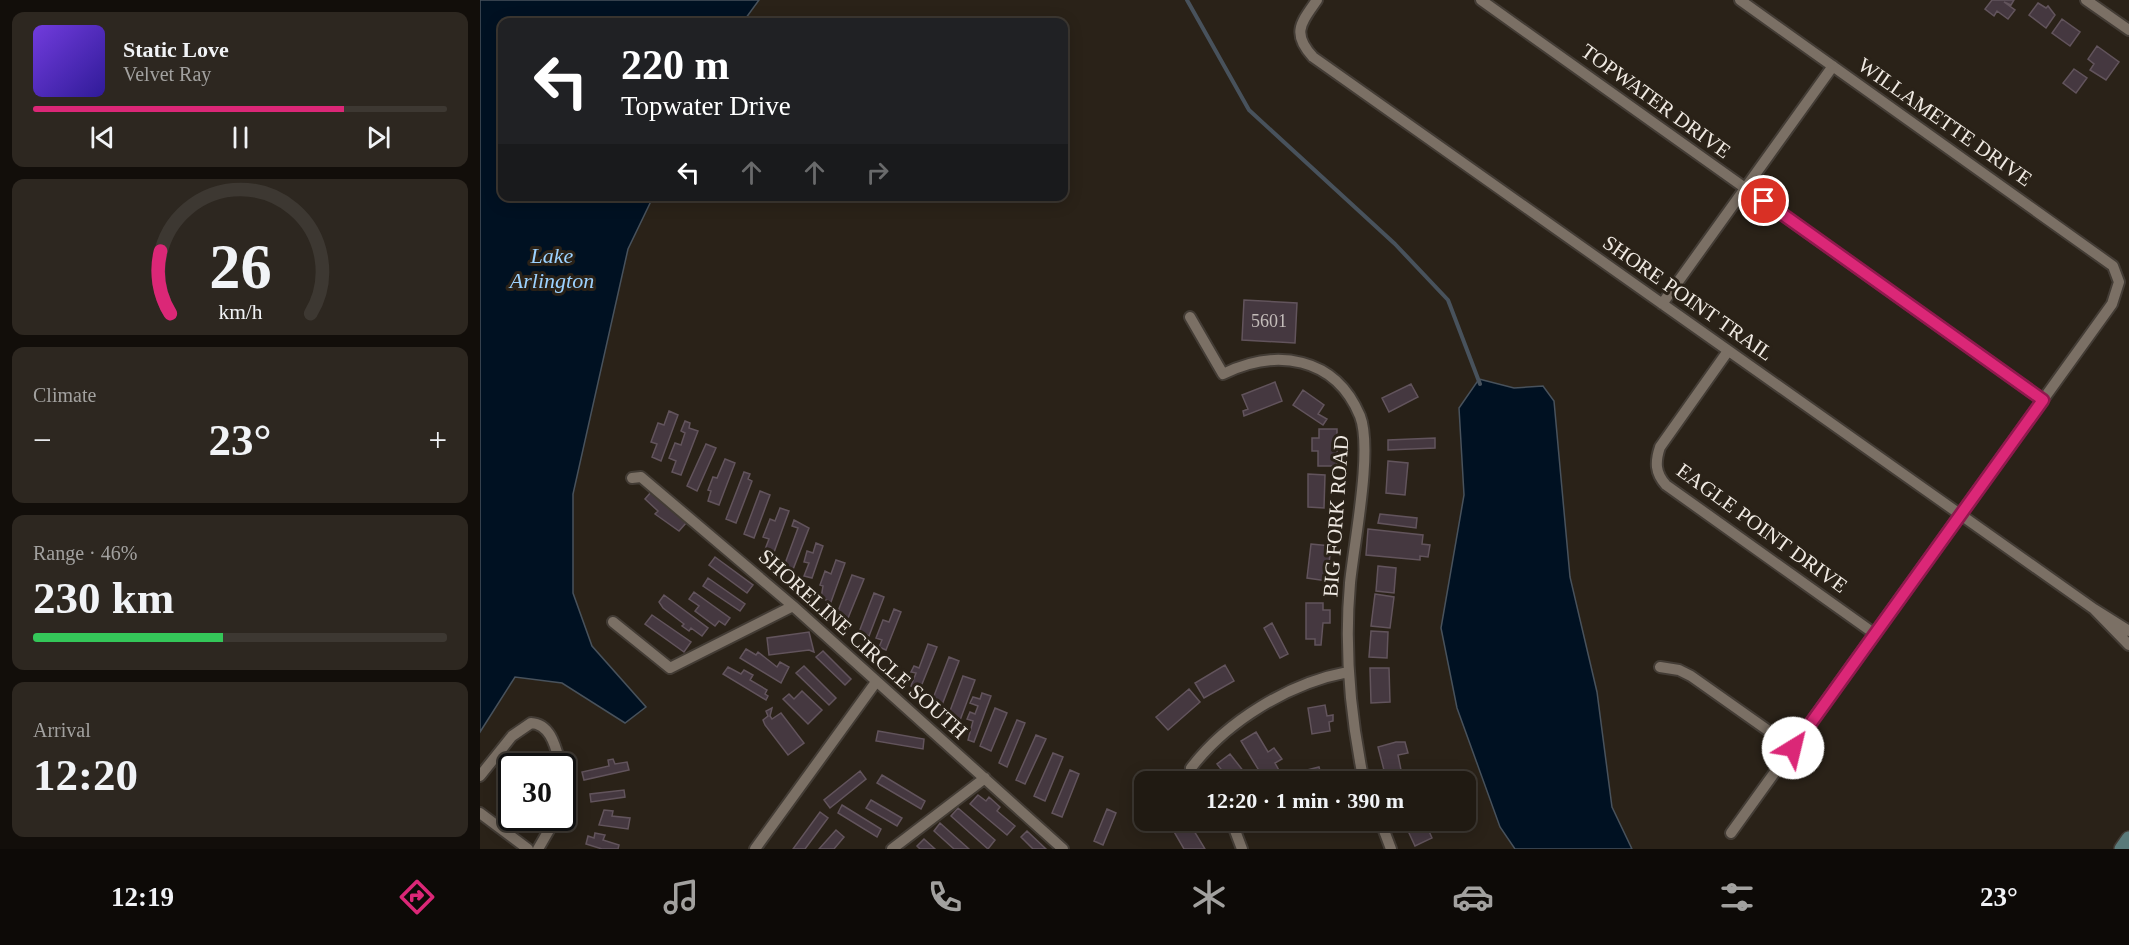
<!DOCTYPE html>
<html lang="en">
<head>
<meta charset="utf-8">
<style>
  :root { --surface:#201a12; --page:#2d2720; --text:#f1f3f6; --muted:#a2a19f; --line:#3d3832; --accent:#db2777 }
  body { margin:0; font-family:Georgia,serif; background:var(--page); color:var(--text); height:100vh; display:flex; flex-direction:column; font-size:22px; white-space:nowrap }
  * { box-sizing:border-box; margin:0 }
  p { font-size:20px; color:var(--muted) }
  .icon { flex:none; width:33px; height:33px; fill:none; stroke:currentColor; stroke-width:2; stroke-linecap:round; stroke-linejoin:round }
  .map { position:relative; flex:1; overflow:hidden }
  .drawer { display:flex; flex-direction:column; gap:12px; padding:12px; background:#120e0a; width:480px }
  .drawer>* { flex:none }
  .banner { position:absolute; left:18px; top:18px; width:570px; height:183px; border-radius:12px; box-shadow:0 3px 15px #0003,0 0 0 2px var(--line); background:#202124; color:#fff; overflow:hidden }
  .speed { position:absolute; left:18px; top:753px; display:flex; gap:12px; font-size:30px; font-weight:700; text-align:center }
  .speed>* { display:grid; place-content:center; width:78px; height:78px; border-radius:50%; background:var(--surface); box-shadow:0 3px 15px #0003,0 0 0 2px var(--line); line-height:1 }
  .speed .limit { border:3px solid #111; border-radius:9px; background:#fff; color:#111 }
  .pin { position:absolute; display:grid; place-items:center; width:51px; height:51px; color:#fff; margin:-26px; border:3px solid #fff; border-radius:50%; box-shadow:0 2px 6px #0007 }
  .me { position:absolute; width:66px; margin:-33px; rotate:36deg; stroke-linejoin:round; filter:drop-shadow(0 0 4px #0008) }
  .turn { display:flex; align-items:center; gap:21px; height:126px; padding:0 24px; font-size:27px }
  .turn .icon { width:78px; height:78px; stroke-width:2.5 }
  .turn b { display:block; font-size:42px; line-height:51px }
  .lanes { display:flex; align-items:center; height:57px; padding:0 24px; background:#0003; justify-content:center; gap:30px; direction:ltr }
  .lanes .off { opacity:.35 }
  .big { font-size:45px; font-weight:700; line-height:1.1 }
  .drawer .widget { flex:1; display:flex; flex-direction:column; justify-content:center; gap:9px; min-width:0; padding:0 21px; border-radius:12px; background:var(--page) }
  .drawer .dial { align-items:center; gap:0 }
  .dial svg { height:156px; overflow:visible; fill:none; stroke:var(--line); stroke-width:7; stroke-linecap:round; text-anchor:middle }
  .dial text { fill:var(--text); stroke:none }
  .song { display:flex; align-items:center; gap:18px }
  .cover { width:72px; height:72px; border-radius:9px; background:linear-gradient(135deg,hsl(260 70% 55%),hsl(250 70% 35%)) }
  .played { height:6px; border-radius:3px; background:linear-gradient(90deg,var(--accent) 75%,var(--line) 75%) }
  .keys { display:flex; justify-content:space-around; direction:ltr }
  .heat { display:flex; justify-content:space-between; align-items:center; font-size:33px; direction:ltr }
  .charge { height:9px; border-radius:4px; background:linear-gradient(90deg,#34c759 46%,var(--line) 0) }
  .trip { position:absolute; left:654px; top:771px; width:342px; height:60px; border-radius:12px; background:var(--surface); box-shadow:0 3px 15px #0003,0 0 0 2px var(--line); font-weight:700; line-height:60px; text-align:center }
  .menu { display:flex; height:96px; justify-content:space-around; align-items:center; background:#0d0a07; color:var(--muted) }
  .menu .icon { width:42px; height:42px }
  .menu .current { color:var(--accent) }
  .menu b { font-size:27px; color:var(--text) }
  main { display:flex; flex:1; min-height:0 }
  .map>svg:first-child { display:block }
</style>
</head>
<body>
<main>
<section class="drawer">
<div class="widget">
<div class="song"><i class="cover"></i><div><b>Static Love</b><p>Velvet Ray</p></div></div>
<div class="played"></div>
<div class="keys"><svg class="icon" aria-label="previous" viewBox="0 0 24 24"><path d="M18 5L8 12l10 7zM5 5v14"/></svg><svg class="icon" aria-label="pause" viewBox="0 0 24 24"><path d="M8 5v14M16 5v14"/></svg><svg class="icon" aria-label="next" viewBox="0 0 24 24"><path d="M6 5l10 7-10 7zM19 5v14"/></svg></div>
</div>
<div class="widget dial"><svg viewBox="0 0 100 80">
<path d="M14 69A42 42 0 1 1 86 69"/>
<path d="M14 69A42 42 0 0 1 9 37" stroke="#db2777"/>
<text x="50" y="56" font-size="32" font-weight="700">26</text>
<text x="50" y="72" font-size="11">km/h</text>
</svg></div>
<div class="widget"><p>Climate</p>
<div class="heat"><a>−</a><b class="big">23°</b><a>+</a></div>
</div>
<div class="widget"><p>Range · 46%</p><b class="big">230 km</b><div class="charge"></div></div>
<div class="widget"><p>Arrival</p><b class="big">12:20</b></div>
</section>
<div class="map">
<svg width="1649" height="849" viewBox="0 0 1649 849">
  <rect width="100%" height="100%" fill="#2a2218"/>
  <path fill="#012" stroke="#48525c" stroke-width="1.5" d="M0 0H279L263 22H22V196L173 197 148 249 93 494V593L112 646 166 707 145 723 82 683 35 677 0 732Z
    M999 379 1034 388 1063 386 1074 401 1090 577 1117 692 1132 807 1152 849H1035L1020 827 977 708 961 628 984 495 979 408Z"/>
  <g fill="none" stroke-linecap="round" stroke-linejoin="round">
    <path stroke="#48525c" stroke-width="4" d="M707 0 769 110 915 244 968 300 1000 384"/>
  </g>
  <path fill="#453840" stroke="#62545c" stroke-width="1.5" d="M1512 0H1534L1531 5 1524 2 1535 10 1528 19 1517 11 1514 16 1505 9Z
    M1558 3 1566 8 1568 6 1575 15 1566 28 1549 15Z
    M1582 19 1600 32 1590 46 1572 33Z
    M1617 46 1639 62 1626 80 1610 70 1614 64 1608 59Z
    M1594 69 1607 78 1596 93 1583 83Z
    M764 300 817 303 815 343 762 340Z
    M795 382 802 401 764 416 763 411 768 409 762 395Z
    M931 384 938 397 909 412 902 398Z
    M823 390 844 405 838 414 847 419 843 425 813 405Z
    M189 411 198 415 181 461 172 457 177 444 171 442 178 423 184 425Z
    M205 421 210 423 209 428 218 431 201 475 192 472 196 461 189 458 195 443 201 445 205 433 201 431Z
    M839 429H857V466H838V451H832V438H839Z
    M955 438V448L908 450V440Z
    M226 444 236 448 217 491 207 486Z
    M245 459 255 463 239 505 228 501 231 491 228 490 233 477 237 478Z
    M908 461 928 463 925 495 906 493Z
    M264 472 270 474 268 479 272 481 256 523 246 519Z
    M828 474 845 475 844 508 828 507Z
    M280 491 290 495 274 538 264 534Z
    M171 492 206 523 199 531 175 514 178 511 165 499Z
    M300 508 309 511 293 555 284 552 289 539 283 537 290 519 295 521Z
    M900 514 937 518 936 528 898 523Z
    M314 520 329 528 312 572 303 569 318 528 312 526Z
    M888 529 943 535 942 544 950 545 948 557 940 556V560L886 555Z
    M336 543 343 546 332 578 324 576 329 563 324 562 327 551 333 553Z
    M831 544 851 546 847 581 827 578Z
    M235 557 273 585 267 593 229 565Z
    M356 560 365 563 351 602 341 598 343 586 340 585 345 571 351 574Z
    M898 566 916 568 914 593 896 591Z
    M372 575 384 579 366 623 355 619Z
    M228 578 265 604 260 611 223 586Z
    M214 592 250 618 245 625 239 621 235 626 215 611 219 606 209 599Z
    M394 593 404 597 389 636 379 632Z
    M895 594 914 597 910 628 891 626Z
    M184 595 228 628 222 636 211 628 209 631 202 626 204 624 183 608 179 602Z
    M826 603H843V610H850V623H843L841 645H835V639H826Z
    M414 609 421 612 406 650 399 647 402 640 396 638 403 620 409 622Z
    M172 615 211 642 204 652 165 624Z
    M792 623 808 654 800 658 784 628Z
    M891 631 908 632 907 658 889 657Z
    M329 632 334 652 329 650 289 655 287 638Z
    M448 644 457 647 440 689 431 686 436 673 431 672 434 666 439 668Z
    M266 649 276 655 278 652 297 667 300 662 309 667 301 683 260 658Z
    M343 651 371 679 365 685 336 657Z
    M469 657 479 661 462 705 452 701Z
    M745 665 754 681 724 698 715 683Z
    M324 666 356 698 349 705 316 673Z
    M248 667 261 674 264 670 273 675 270 680 287 690 285 694 288 696 286 700 243 674Z
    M890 668H909L910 702 891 703Z
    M483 676 495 680 479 723 467 719Z
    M709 689 720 702 688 730 676 717Z
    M322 691 342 710 328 724 303 699 309 694 314 699Z
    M502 693 511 696 494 742 488 740 493 721 487 719 490 712 495 714 498 706 490 703 493 697 500 699Z
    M845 705 847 716 853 715V721L849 722 850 731 832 734 828 708Z
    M292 708 290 716 292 719 301 713 324 743 308 755 285 725 283 720 288 716 286 711Z
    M515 708 527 713 511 751 500 746Z
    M537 720 545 723 527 767 519 763Z
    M398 731 444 739 443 749 396 741Z
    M776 732 788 752 794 748 802 759 795 763 801 774 792 779 793 782H786L761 741Z
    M556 735 566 739 545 784 536 780Z
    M916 742H925L928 753 918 755 921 770 905 774 898 747Z
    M573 753 583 757 565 801 554 796Z
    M750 754 772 782H751L737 764Z
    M133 759 135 764 147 762 149 770 104 780 102 772 129 766 128 760Z
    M839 767 843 782H826L823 771Z
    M590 770 599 774 582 817 572 813Z
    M380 771 386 779 350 808 344 800Z
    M402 775 445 801 441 809 397 783Z
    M29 777 32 778V815L21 812Z
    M144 790 145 797 111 802 110 794Z
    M498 795 506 801 509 797 520 807 517 811 535 826 527 835 490 804Z
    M391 800 422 818 417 826 386 808Z
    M362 805 401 829 397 837 358 813Z
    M478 808 515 840 508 849 471 816Z
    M627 809 636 813 623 845 614 841Z
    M124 810 133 811 132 816 150 818 148 829 119 825Z
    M340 812 348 818 325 849H313Z
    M775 820H799L782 831Z
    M923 820H944L952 838 935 846Z
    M708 821 725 849H704L693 830Z
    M460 823 489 849H474L454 831Z
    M356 830 364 837 354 849H339Z
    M547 831 566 849H553L541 837Z
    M115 833 125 835 123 840 139 845 138 849H122L106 844 108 836 114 838Z
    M444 839 455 849H440L437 846Z"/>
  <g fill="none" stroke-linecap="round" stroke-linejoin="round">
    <g stroke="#433c35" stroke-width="14">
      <path id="minor" d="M837 0C821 23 811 33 833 57L1614 609
        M1001 0 1563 400
        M1606 0 1649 30
        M1182 304 1353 66
        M710 317 743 374C796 348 855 356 880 416 893 449 874 543 870 583 864 651 870 715 884 782
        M1248 351 1180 447C1175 462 1175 473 1186 485L1395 634
        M152 478 161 477 313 606 583 849
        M133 622 190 668 313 606
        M1649 631 1614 609 1649 645
        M1180 667 1199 670 1211 676 1313 748
        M82 770 86 783 82 804
        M0 776 32 736 51 723C72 724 76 750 81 766
        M721 782 711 768C747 721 809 683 868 672
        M0 813 48 849
        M751 820 762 849
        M900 820 911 849
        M1251 833 1632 304 1639 282 1633 266 1260 0
        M58 849 76 818
        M275 849 396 682
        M412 849 505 778"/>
    </g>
    <g stroke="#433c35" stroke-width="18">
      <path id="secondary" d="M1642 849 1649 839"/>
    </g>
    <use href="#minor" stroke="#7b7065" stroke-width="10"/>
    <use href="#secondary" stroke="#5a7a7a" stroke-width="15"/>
  </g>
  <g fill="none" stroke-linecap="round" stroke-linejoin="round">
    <g stroke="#8e194d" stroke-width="15">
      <path id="route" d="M1284 201 1563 400 1313 748"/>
    </g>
    <use href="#route" stroke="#db2777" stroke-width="10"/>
  </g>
  <g text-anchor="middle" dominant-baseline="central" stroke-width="6" stroke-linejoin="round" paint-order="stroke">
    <g font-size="18" fill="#c4bdba">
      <text x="789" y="321">5601</text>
    </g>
    <g font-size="21" fill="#efe9e2" stroke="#2a2218">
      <text transform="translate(1176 101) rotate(36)">TOPWATER DRIVE</text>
      <text transform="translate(1465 122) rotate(35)">WILLAMETTE DRIVE</text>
      <text transform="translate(1208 298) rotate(35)">SHORE POINT TRAIL</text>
      <text transform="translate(856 516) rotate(-86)">BIG FORK ROAD</text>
      <text transform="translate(1282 528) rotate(36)">EAGLE POINT DRIVE</text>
      <text transform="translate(383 644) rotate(42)">SHORELINE CIRCLE SOUTH</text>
    </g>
    <g font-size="22" font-style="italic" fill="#9cd2ff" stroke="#2a2218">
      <text x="72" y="255">Lake<tspan x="72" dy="25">Arlington</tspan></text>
    </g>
  </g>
</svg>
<div class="speed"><div class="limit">30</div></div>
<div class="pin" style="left:1284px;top:201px;background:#d93025"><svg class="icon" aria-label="arrive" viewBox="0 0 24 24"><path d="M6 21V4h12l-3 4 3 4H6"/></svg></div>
<svg class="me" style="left:1313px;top:748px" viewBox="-20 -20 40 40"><circle r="19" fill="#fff"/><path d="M0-13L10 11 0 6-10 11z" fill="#db2777"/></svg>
<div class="trip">12:20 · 1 min · 390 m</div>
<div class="banner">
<div class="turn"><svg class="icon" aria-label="left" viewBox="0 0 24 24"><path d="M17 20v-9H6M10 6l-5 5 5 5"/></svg><div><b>220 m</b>Topwater Drive</div></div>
<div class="lanes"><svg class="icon" aria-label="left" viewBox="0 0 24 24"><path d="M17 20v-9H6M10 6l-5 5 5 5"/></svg><svg class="icon off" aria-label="ahead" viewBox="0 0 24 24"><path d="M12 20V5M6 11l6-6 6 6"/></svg><svg class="icon off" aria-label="ahead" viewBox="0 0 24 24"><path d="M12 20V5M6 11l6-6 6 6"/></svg><svg class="icon off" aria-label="right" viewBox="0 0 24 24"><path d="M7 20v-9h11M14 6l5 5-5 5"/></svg></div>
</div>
</div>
</main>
<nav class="menu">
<b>12:19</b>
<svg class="icon current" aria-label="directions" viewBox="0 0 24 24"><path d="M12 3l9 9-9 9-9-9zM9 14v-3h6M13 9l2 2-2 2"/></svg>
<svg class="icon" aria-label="music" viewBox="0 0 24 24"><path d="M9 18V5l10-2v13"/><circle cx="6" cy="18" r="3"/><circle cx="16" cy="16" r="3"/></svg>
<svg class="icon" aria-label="phone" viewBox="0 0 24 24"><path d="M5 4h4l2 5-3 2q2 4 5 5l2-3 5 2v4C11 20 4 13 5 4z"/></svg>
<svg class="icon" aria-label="climate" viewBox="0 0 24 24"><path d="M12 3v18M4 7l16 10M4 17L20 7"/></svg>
<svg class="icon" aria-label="car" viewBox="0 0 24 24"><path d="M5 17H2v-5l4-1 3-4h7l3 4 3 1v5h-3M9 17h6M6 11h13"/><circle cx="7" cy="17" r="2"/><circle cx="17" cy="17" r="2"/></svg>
<svg class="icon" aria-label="filters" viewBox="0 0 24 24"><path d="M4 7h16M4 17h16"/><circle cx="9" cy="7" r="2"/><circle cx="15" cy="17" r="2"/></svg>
<b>23°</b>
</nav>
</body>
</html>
